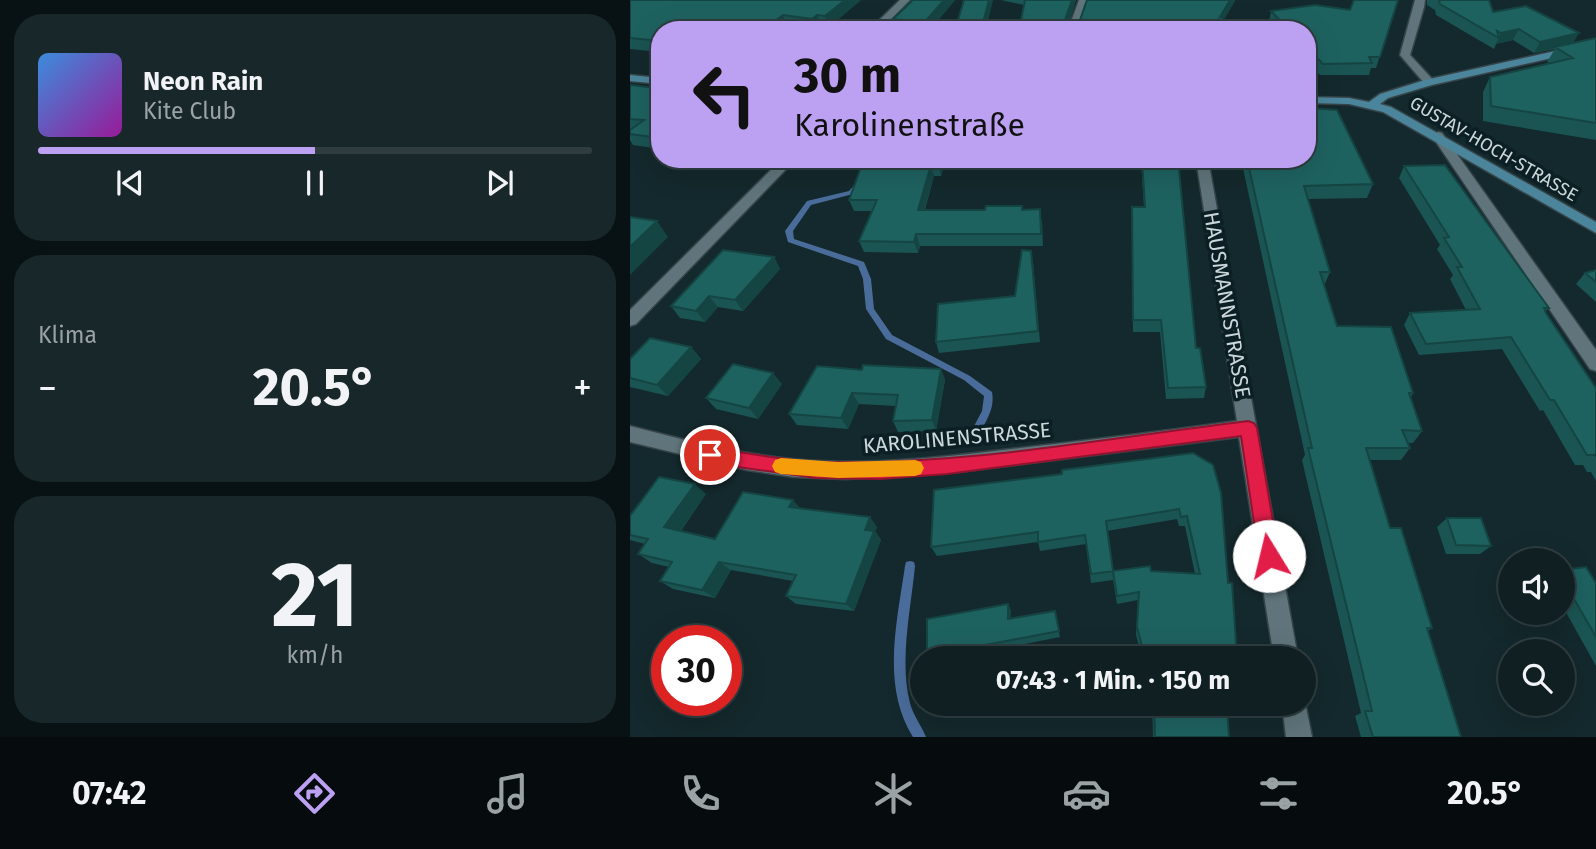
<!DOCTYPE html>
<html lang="de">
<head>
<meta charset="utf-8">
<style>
  :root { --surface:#0f1f22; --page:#18272a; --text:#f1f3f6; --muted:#9ba2a5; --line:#2f3d40; --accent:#bca0f2 }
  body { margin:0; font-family:"Fira Sans",sans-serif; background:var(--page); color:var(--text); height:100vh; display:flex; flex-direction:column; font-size:26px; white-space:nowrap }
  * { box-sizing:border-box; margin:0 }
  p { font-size:23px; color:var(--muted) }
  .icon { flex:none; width:38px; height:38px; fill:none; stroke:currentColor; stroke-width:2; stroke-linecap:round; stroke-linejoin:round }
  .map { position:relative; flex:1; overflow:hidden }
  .drawer { display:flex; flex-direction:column; gap:14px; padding:14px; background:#081113; width:630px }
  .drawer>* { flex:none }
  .guide { position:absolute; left:21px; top:21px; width:665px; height:147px; border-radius:28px; box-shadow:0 7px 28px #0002,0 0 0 2px var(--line); background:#bca0f2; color:#111; overflow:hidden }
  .buttons { position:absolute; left:868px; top:548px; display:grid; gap:14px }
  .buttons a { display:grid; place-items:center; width:77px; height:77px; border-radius:50%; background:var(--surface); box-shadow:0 7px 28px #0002,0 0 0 2px var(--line); font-size:35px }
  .speed { position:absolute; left:21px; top:625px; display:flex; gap:14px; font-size:35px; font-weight:700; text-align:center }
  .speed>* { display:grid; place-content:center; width:91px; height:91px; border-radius:50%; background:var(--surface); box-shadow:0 7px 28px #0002,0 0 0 2px var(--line); line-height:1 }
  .speed .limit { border:10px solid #d22; background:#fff; color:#111 }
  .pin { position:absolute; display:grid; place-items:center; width:60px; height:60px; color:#fff; margin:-30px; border:4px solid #fff; border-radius:50%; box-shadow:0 2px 7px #0007 }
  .me { position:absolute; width:77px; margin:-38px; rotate:351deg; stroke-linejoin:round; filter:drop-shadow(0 0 5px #0008) }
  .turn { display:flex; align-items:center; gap:24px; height:147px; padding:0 28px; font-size:32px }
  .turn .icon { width:91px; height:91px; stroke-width:2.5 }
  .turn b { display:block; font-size:49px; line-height:60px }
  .big { font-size:52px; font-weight:700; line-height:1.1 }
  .drawer .tile { flex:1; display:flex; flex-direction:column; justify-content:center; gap:10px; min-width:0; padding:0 24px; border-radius:28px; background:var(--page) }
  .drawer .dial { align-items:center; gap:0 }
  .dial b { font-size:91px; line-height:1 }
  .song { display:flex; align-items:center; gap:21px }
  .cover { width:84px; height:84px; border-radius:10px; background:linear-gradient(135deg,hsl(210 70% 55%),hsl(300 70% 35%)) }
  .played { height:7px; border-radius:4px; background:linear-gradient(90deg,var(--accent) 50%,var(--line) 50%) }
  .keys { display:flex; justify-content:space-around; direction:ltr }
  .heat { display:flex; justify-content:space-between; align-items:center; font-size:38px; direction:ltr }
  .trip { position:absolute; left:280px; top:646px; width:406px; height:70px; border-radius:35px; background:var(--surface); box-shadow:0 7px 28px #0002,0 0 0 2px var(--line); font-weight:700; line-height:70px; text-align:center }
  .dock { display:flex; height:112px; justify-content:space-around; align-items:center; background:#060c0e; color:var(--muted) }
  .dock .icon { width:49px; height:49px }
  .dock .active { color:var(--accent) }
  .dock b { font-size:32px; color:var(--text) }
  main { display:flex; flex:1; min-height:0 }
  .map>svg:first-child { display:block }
</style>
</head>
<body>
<main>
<section class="drawer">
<div class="tile">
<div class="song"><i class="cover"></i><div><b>Neon Rain</b><p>Kite Club</p></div></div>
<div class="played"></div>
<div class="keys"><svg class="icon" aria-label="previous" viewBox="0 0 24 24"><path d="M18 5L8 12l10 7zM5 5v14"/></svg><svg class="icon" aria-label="pause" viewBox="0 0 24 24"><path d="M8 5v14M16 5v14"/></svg><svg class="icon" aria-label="next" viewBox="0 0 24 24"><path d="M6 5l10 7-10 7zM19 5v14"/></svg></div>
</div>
<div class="tile"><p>Klima</p>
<div class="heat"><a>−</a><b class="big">20.5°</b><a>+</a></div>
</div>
<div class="tile dial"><b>21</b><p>km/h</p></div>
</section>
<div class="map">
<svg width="966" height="737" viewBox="0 0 966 737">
  <rect width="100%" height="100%" fill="#14292d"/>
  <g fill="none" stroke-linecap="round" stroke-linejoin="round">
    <path fill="#4a6c9a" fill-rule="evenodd" d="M229 181 232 183 223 194 181 205 163 231 164 239 234 262 241 279 244 309 262 335 340 376 362 392C365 408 357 419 350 433L347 434 344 433 342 430 352 411 354 396 334 380 256 339 236 309 233 279 228 266 158 242 155 231 177 201 219 191 227 182Z
      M280 561 284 562 285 566C281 608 269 661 280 703 283 715 291 725 296 737H283C251 686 267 622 275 566L276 562Z"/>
    <g stroke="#364449" stroke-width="3">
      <path id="street" d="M270 0H280L250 30H239Z
        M449 0H459L448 30H438Z
        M785 0H795L794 7 780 55 805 82 799 85 795 84 770 55Z
        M808 132 812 133 966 350V371L960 369 802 136Z
        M152 159H166L6 324 0 326V310Z
        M566 159H578L668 658H644L609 437 328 472 216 479 164 477 117 470 0 442V426C62 442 124 458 188 461 256 464 323 456 390 448 462 440 535 431 607 421Z
        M674 697 682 737H656L652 704H674Z"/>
    </g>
    <g stroke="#364449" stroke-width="3">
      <path id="secondary" d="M966 42V48L802 85 758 98 750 104 761 107 966 222V233L753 112 719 104 677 103V97L719 98 739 102 750 94 795 80Z
        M0 75 30 78V84L0 81Z"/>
    </g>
    <use href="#street" fill="#5f757b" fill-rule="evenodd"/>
    <use href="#secondary" fill="#4b859b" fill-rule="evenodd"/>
  </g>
  <path fill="#1a5453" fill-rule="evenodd" d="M0 0H231L199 27 191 26 187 30 157 27 30 30V52L0 49Z
    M283 0H325L300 30H266L263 19Z
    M371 0H446L440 20 605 1 593 20 389 30 394 5Z
    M768 0 746 68H741L739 75H690L677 62V30H646L639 22 641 11 720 10Z
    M797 0H859L863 12 943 43 966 38V140L853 121V92L860 77 920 63 917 62 925 49 904 53 883 40 866 44 864 49 806 15 805 10 797 5Z
    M0 85 30 93V149L3 145 0 140V130L2 129H0Z
    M74 159H94L92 161Z
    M316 159 311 176H304L295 210H393L412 221 413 246H290L288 253 234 252 229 241 242 211H224L219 200Z
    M511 159H550V160H548L566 348 576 387 574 398 536 399 530 332H503L502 219 514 207Z
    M611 159H677L743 184 737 198 678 199 700 272 694 286 707 326 783 393 781 397 792 431 783 443H777L780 448 771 460H740L760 528 802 628 798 631 831 737H731L725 716 731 713 672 460 675 455Z
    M774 166 919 308 915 312 966 388V481L961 472H957L953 465H945L913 410 910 411 872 349 789 355 774 325 780 313 836 310 820 279 823 275 807 249 810 245 769 178Z
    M144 257 150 269 113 311 88 307 75 322 50 318 41 306Z
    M403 262 410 342 309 353 306 342 385 296Z
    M966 270V302L946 284 955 273Z
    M61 347 71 359 38 396 0 387V359Z
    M311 369 315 380 306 431 268 432 263 421 266 406 229 404 218 429 167 425 159 414 232 370Z
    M152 384 128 419 86 409 76 398Z
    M563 453 598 583 607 658H512L506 635 508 600 487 604 483 580 461 583 456 544 410 551 408 542 307 556 301 547 432 474ZM547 519 549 526H555L565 574 521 571H483L477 531Z
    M76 494 51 531 85 539 171 509 247 527 245 531 251 540 224 611 166 604 156 596 163 581 101 570 85 598 43 589 30 581 39 567 22 563 8 554 15 544 0 540V516Z
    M817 518 861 546 850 554H816L807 527Z
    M933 570 966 583V666L933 607Z
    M378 604 381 611V618L425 611 430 637 323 658H298L297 656Z
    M522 704H568V706L599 737H523Z"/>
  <path fill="#154543" d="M215 0H231L199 27 195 16Z
    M314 0H325L300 30H296L294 23Z
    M359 0H363L356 30H351Z
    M442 0H446L436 30 435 20Z
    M600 0H605V1L589 28 590 17Z
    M153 15 157 27 153 30H134Z
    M187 15 191 26 186 30 182 19Z
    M889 29 883 40 866 44 871 33Z
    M949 33 942 45 925 47V48L904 53 910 42Z
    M310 159H316L311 176 308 165Z
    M301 165 304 176 291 221 288 210Z
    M27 221 38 237 0 275V247Z
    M286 234 290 246 288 253 284 242Z
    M144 257 150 269 113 311 105 300Z
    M79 296 88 307 75 322 66 311Z
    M61 347 71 359 38 396 27 385Z
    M311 369 315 380 306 431 302 420Z
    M143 373 152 384 128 419 119 408Z
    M222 393 229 404 218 429 211 418Z
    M65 484 76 494 47 536 34 527Z
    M163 500 171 509 159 507Z
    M240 517 247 527 245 531 251 540 224 611 216 604 235 530Z
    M89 562 101 570 85 598 72 590Z
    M378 604 381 611V625L378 619Z"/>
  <path fill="#1e6260" stroke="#154543" stroke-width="2" fill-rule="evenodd" d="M0 0H215L195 16 187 15 182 19 153 15 134 30H30V41L0 38Z
    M283 0H314L294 23 263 19Z
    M334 0H359L351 30H325Z
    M395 0H442L435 20H450L457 0H600L590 17 592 16 596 30H389Z
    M724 0H768L750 57H739L742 63 693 64 677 48V30H659L641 11 685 5 720 10Z
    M809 0H859L863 12 896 6 949 33 910 42 889 29 871 33 867 31 869 38 810 4Z
    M966 38V123L861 106 860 77 943 58 925 47Z
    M0 85 27 88 26 93H30V138L0 134V130L14 120 0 119Z
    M677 108 707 110 743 184 674 186 700 272H690L707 326 761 327 783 393H779L792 431 772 430 780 448H736L760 528H771L802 628H797L831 737H743L735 711H742L678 448H682L617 159H677Z
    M234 159H310L308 165H301L288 210H355L356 206H392V210L410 209 411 234H286L284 242 229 241 247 200H219Z
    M512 159H548L566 348H570L576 387 538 388 531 320H503L502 207H515Z
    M815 165 919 308H914L916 313 966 388V456L965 455H957L924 400H920L881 337 796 344 780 313 850 309 827 267H832L814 238 819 237 774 166Z
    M0 217 27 221 0 247Z
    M93 250 144 257 105 300 79 296 66 311 41 306Z
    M392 250 401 251 408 331 306 342 308 304 385 296Z
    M966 270V282L955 273Z
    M20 338 61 347 27 385 0 378V359Z
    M103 364 143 373 119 408 76 398Z
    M233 365 311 369 302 420 263 421 268 395 222 393 211 418 159 414 187 366 232 370Z
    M563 453 583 465 591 493 598 583H602L607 658H587L555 655 556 658H515L507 627 509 592 487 596 483 571 461 574 455 535 408 542V532L301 547 304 490 432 474V470ZM549 509 551 517 557 516 570 574 521 571 520 566 483 571 476 521Z
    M29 477 65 484 34 527 85 539 113 492 163 500 159 507 240 517 235 530 244 531 216 604 156 596 166 575 89 562 72 590 30 581 42 562 8 554 18 539 0 535V516Z
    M817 518H851L861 546 826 545Z
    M956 567 966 583V637L933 580V570Z
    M378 604V619L425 611 429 631 297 656V619Z
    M524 704H568V706L597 707 599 737H525Z"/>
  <path fill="#e11d48" stroke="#92132f" stroke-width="2" d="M618 421 624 423 627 428 649 556 646 563 639 565 632 563 629 556 611 436 317 474 250 479 186 478 80 463 74 461 71 455 74 450 80 448C116 452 154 461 190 462 333 466 477 438 618 421Z"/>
  <path fill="#f59e0b" d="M151 458 208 462 285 460 291 462 294 468 291 474 285 476 208 478 151 474 145 472 142 466 145 460Z"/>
  <g text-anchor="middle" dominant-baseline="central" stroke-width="7" stroke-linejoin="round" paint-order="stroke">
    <g font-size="18" fill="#cbd7da" stroke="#0b1f24">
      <text transform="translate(864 149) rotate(30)">GUSTAV-HOCH-STRASSE</text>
    </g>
    <g font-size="21" fill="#cbd7da" stroke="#0b1f24">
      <text transform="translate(597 305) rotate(80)">HAUSMANNSTRASSE</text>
      <text transform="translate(327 438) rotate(-5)">KAROLINENSTRASSE</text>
    </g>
  </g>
</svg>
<div class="buttons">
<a><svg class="icon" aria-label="sound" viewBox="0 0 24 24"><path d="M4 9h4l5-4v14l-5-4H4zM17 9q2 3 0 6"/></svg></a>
<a><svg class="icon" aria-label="search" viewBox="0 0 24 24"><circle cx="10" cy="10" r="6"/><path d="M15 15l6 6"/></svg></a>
</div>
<div class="speed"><div class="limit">30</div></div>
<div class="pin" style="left:80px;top:455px;background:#d93025"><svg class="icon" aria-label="arrive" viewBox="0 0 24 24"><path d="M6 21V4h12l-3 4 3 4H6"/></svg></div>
<svg class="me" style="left:639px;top:556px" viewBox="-20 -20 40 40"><circle r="19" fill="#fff"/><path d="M0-13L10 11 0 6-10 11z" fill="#e11d48"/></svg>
<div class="trip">07:43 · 1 Min. · 150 m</div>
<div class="guide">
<div class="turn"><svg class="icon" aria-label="left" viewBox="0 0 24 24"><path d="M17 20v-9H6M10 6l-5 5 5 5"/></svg><div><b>30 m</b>Karolinenstraße</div></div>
</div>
</div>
</main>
<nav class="dock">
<b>07:42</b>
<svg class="icon active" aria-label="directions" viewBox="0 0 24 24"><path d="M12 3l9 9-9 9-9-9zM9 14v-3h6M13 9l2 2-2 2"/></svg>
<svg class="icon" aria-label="music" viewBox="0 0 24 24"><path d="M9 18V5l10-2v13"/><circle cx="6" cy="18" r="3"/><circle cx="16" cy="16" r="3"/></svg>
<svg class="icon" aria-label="phone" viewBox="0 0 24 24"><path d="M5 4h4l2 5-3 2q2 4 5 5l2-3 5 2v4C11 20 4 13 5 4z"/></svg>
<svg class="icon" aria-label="climate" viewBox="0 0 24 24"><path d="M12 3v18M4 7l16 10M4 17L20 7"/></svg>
<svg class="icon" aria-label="car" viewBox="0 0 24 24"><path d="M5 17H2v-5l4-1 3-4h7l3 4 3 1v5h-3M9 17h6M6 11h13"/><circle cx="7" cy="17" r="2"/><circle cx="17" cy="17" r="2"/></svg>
<svg class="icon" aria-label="filters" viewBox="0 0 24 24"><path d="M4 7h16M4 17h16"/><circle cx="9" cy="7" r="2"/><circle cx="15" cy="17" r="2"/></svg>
<b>20.5°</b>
</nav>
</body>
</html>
